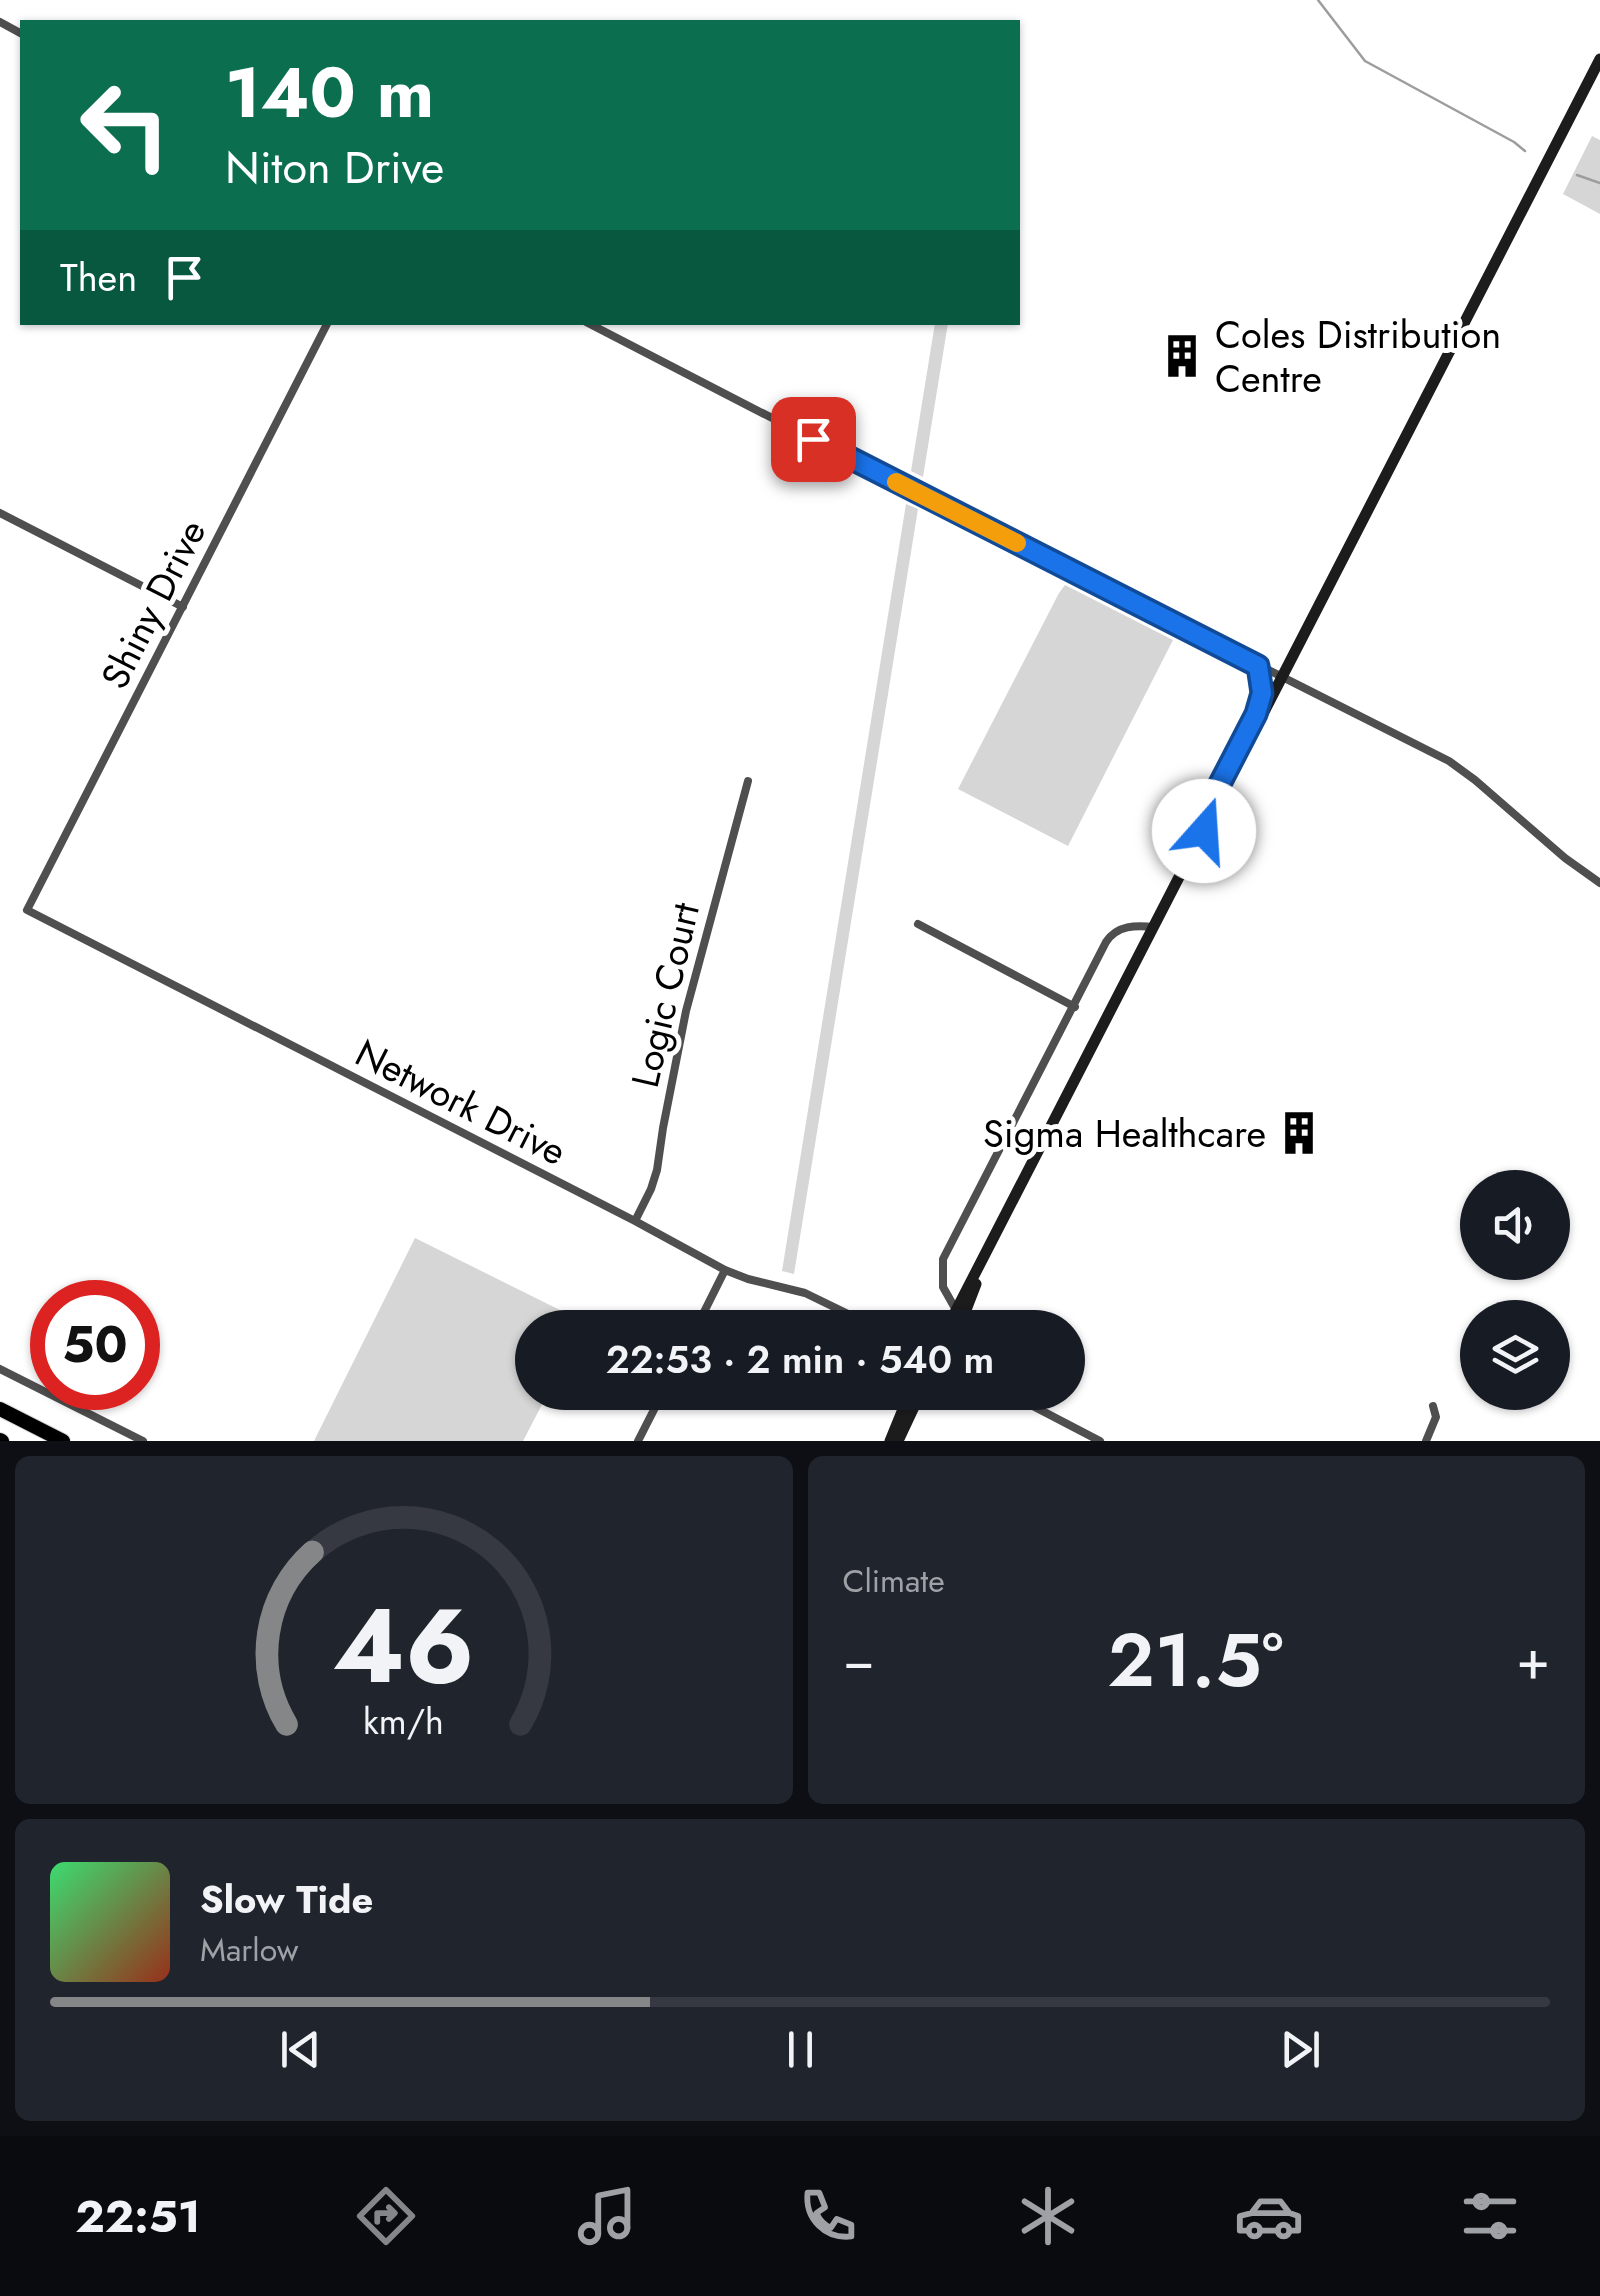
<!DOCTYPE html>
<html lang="en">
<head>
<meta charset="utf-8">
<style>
  :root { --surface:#171b24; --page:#20242c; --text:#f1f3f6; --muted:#9ea1a6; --line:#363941; --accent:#858687 }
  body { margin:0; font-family:Jost,sans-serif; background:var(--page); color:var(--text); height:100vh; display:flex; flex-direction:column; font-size:38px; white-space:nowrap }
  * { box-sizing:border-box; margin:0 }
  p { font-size:32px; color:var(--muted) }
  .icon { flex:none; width:55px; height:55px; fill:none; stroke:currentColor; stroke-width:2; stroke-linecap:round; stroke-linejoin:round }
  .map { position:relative; height:1441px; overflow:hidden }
  .side { display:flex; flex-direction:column; gap:15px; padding:15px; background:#0d0f14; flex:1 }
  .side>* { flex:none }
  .banner { position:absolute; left:20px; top:20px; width:1000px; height:305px; border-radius:0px; box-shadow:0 2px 8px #0004; background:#0b6e4f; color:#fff; overflow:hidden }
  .fabs { position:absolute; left:1460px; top:1170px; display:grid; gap:20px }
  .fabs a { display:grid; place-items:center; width:110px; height:110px; border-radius:50%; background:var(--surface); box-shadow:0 2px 8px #0004; font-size:50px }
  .speed { position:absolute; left:30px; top:1280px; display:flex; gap:20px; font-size:50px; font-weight:700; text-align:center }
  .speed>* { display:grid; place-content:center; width:130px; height:130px; border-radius:50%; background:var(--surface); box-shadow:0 2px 8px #0004; line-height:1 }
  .speed .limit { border:15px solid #d22; background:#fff; color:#111 }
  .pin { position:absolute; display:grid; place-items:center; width:85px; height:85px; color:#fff; margin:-42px; border-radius:20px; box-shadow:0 5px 15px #0006 }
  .me { position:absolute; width:110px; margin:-55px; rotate:19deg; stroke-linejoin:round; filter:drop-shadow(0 0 8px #0008) }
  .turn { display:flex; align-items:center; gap:35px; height:210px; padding:0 40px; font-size:45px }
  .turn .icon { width:130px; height:130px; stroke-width:2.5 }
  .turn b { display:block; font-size:70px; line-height:85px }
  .then { display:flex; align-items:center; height:95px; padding:0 40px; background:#0003; gap:20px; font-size:38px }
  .big { font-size:75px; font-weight:600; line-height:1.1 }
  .side .card { flex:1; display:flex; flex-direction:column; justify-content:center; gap:15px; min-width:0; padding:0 35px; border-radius:15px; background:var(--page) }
  .side .dial { align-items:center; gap:0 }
  .dial svg { height:260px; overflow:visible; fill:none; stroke:var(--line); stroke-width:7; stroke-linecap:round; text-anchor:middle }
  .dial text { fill:var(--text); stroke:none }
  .song { display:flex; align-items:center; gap:30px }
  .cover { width:120px; height:120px; border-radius:15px; background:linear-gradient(135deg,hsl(140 70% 55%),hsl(10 70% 35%)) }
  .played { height:10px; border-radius:5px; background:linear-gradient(90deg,var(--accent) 40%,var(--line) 40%) }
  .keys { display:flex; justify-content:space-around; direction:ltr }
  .heat { display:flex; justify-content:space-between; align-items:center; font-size:55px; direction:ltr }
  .side .tiles { flex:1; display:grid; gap:15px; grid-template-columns:1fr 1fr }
  .card:last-child { grid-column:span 2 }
  .trip { position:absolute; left:515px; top:1310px; width:570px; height:100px; border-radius:50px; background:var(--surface); box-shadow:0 2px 8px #0004; font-weight:600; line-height:100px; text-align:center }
  .tabs { display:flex; height:160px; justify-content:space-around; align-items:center; background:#090b0e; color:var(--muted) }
  .tabs .icon { width:70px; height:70px }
  .tabs .active { color:var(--accent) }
  .tabs b { font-size:45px; color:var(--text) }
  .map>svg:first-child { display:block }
</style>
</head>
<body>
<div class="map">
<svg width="1600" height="1441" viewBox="0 0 1600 1441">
  <rect width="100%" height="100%" fill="#fff"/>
  <path fill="#d6d6d6" d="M1592 136 1600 140V214L1563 194Z
    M935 323H948L923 477 911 471Z
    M906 504 918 509 794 1274 782 1271Z
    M1065 585 1173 640 1068 846 958 789 1059 593Z
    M415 1238 584 1322 581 1327 532 1328V1392L548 1393 523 1441H314Z"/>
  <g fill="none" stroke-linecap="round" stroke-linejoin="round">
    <path stroke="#9d9d9d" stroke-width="2.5" d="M1318 0 1365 61 1514 142 1525 151
      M1577 175 1600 183"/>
    <g stroke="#dbdbdb" stroke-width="16">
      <path id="highway" d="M0 1409 63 1441
        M0 1440 2 1441"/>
    </g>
    <path stroke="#4f4f4f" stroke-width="8" d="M0 22 22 34
      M328 322 27 910 635 1221 725 1270 748 1279 805 1293 877 1328
      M586 322 923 496 1449 761 1475 780 1565 858 1600 883
      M0 513 183 607
      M918 924 1075 1007
      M635 1221 651 1189 657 1170 663 1128 686 1011 748 781
      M956 1310 943 1287V1259L1106 942C1117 925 1136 925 1154 927
      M696 1328 725 1270
      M0 1369 143 1441
      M1006 1392 1100 1441
      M638 1441 663 1392
      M1426 1441 1436 1417 1433 1406"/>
    <path stroke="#1c1c1c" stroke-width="11" d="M1252 722 1262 693 1258 666
      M947 1328 1600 59
      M959 1328 976 1284
      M890 1441 910 1392
      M898 1441 921 1392"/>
    <use href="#highway" stroke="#000" stroke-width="14"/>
  </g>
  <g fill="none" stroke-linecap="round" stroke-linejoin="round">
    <g stroke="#114b97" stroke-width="25">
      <path id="route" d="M813 439 1258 666 1262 693 1256 714 1212 799 1204 831"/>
    </g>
    <use href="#route" stroke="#1a73e8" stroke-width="18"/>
    <path stroke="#f59e0b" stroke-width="18" d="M896 482 1017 543"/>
  </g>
  <defs>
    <g id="building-bare" transform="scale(3.45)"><path d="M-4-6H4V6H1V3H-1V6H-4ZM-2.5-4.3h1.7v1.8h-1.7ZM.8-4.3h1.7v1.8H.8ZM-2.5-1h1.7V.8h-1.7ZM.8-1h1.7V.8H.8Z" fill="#000" stroke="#fff" stroke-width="2.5" paint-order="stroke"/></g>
  </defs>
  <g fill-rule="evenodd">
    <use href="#building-bare" x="1182" y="356"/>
    <use href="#building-bare" x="1299" y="1133"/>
  </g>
  <g text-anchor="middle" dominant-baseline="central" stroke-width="10" stroke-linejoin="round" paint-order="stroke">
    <g font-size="38" fill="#000" stroke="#fff" text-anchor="start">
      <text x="1215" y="334">Coles Distribution<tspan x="1215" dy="44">Centre</tspan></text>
      <text x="1266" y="1133" text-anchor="end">Sigma Healthcare</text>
    </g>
    <g font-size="38" fill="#000" stroke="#fff">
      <text transform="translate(153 604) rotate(-63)">Shiny Drive</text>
      <text transform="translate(665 995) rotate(-77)">Logic Court</text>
      <text transform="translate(461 1102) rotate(27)">Network Drive</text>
    </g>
  </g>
</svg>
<div class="fabs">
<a><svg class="icon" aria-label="sound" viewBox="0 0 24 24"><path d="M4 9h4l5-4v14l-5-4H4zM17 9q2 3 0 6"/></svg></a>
<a><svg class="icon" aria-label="layers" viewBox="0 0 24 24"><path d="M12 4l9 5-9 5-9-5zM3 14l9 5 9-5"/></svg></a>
</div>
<div class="speed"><div class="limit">50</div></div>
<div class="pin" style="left:813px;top:439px;background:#d93025"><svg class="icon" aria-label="arrive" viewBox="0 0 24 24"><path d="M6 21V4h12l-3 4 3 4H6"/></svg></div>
<svg class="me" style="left:1204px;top:831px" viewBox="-20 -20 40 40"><circle r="19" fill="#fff"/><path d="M0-13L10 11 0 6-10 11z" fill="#1a73e8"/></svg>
<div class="trip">22:53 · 2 min · 540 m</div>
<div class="banner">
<div class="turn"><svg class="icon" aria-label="left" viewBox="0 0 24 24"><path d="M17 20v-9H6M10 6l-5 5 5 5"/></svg><div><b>140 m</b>Niton Drive</div></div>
<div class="then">Then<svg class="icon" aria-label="arrive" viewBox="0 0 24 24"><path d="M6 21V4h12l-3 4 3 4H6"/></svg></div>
</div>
</div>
<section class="side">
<div class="tiles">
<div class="card dial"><svg viewBox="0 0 100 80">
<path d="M14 69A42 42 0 1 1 86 69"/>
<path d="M14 69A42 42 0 0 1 22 16" stroke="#858687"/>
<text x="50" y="56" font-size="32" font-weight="700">46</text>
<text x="50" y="72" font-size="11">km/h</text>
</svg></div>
<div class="card"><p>Climate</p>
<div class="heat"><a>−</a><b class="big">21.5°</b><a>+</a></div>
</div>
<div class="card">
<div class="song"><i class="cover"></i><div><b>Slow Tide</b><p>Marlow</p></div></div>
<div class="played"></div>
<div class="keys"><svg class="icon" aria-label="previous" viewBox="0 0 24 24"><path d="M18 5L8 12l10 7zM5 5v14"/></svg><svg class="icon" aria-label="pause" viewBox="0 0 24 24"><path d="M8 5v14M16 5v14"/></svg><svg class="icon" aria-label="next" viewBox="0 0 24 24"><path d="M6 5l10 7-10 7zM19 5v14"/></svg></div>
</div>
</div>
</section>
<nav class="tabs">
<b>22:51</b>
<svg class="icon active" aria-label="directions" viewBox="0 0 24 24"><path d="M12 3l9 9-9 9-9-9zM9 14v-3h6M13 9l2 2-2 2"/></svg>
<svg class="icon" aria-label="music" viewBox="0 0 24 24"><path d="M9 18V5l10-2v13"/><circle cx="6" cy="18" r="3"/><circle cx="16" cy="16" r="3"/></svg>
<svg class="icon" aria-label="phone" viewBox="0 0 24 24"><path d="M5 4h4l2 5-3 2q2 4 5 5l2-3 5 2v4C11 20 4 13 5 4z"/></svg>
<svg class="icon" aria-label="climate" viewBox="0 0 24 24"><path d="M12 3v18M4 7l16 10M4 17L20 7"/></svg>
<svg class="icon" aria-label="car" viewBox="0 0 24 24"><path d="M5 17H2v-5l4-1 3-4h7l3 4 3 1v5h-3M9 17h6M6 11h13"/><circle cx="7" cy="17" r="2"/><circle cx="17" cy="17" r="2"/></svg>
<svg class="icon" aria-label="filters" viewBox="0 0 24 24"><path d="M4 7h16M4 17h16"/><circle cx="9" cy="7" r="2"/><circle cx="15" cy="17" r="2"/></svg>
</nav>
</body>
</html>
